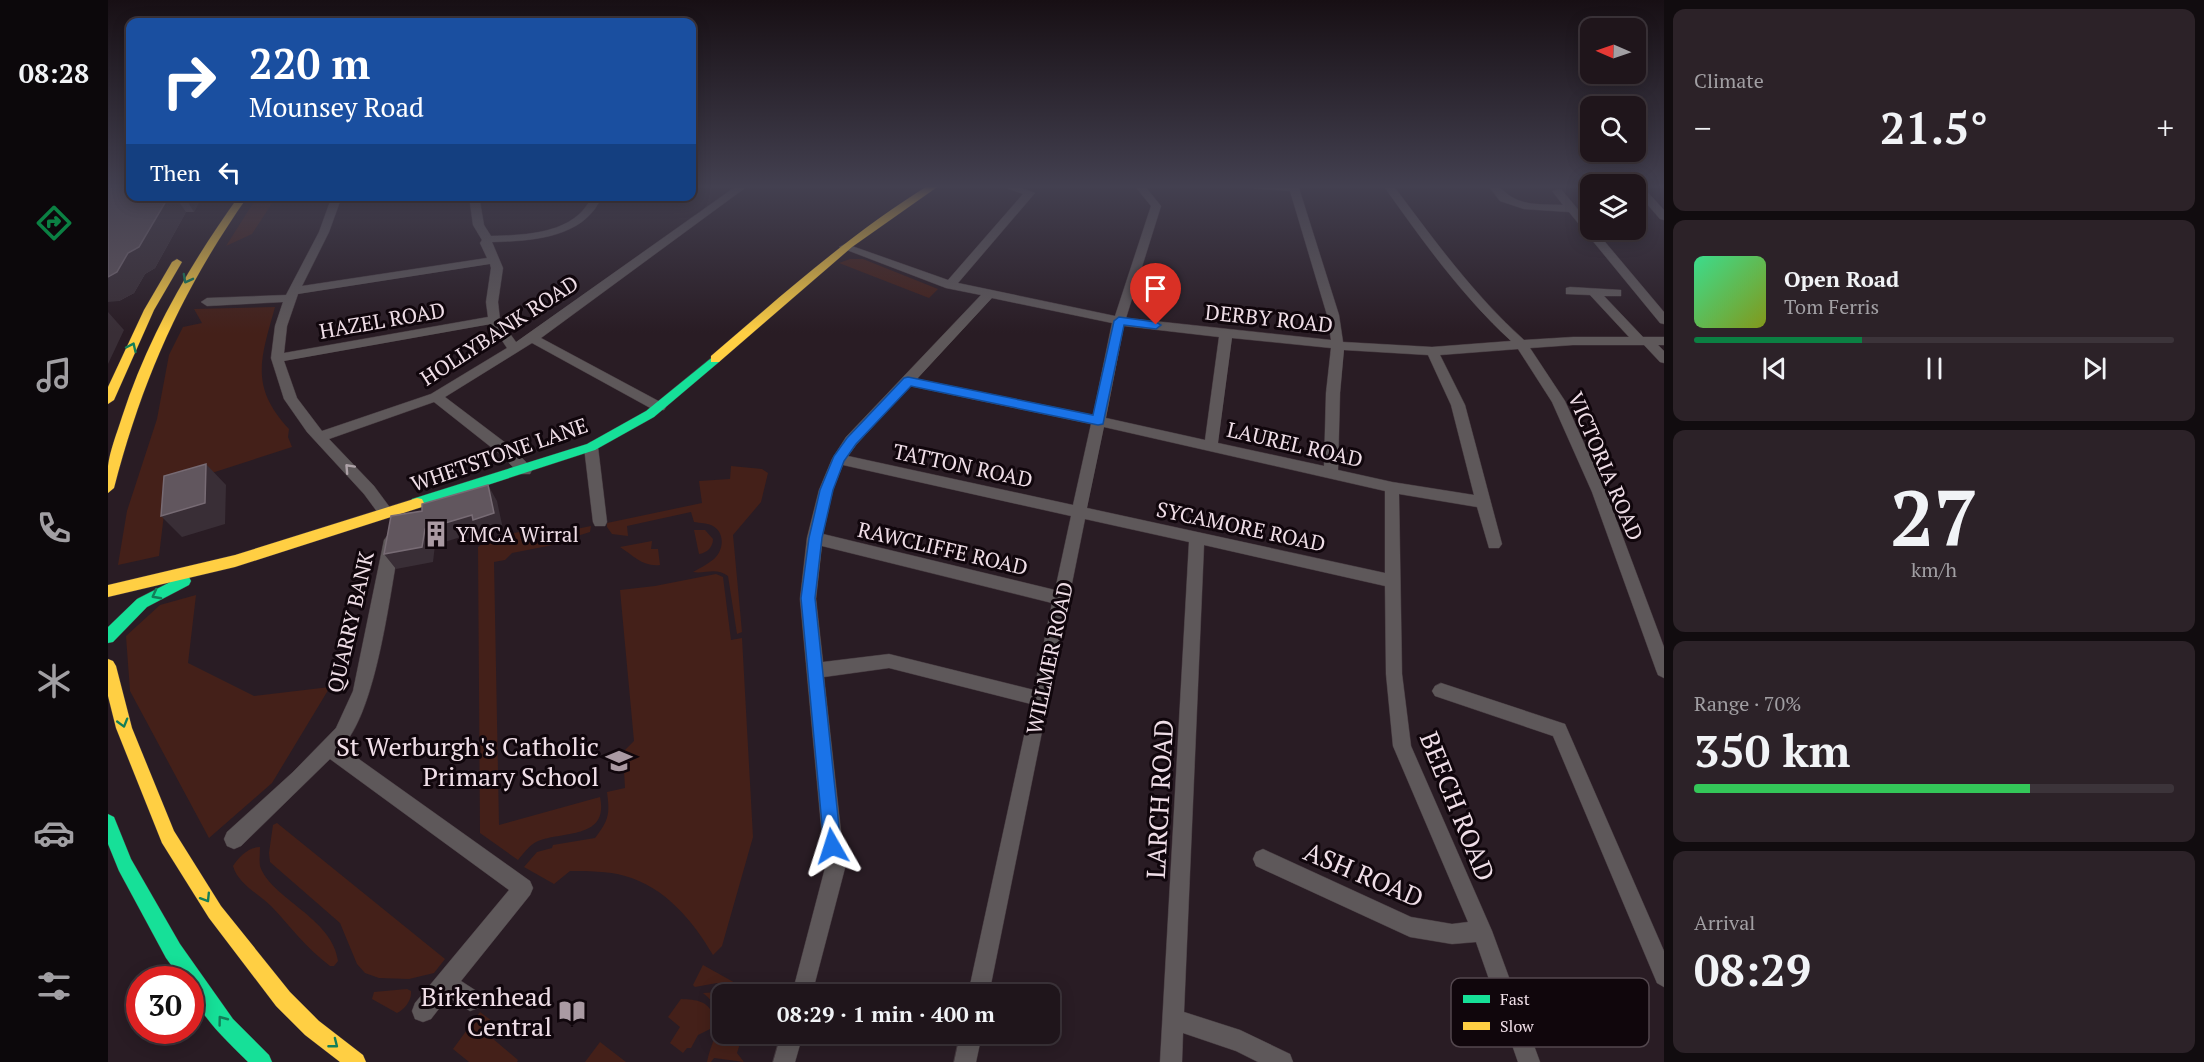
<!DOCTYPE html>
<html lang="en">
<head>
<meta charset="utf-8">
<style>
  :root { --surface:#1f151b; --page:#2c2228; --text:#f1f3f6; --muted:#a19fa3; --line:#3c343a; --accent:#0b8043 }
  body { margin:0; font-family:"PT Serif",serif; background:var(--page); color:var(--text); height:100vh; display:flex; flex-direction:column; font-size:22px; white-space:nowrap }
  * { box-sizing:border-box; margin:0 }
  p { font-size:20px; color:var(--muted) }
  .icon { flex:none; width:33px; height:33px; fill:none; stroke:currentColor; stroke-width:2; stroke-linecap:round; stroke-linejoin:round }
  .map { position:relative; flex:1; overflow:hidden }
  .panel { display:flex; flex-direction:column; gap:9px; padding:9px; background:#110c0f; width:540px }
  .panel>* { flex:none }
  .banner { position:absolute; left:18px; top:18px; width:570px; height:183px; border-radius:12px; box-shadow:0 3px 15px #0003,0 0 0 2px var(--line); background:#1a4fa0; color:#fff; overflow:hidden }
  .needle { width:39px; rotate:272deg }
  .fabs { position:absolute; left:1472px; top:18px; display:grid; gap:12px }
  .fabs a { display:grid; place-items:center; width:66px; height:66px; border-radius:12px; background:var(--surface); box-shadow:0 3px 15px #0003,0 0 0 2px var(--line); font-size:30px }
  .speed { position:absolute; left:18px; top:966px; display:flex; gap:12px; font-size:30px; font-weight:700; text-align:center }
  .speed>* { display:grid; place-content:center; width:78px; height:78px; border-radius:50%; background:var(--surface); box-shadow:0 3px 15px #0003,0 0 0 2px var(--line); line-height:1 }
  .speed .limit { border:9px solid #d22; background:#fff; color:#111 }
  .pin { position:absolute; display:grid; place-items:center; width:51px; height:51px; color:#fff; margin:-62px -26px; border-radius:50% 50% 50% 0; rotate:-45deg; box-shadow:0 0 6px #0007 }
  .pin .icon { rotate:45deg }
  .me { position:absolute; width:66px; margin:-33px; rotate:354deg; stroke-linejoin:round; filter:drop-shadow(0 0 4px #0008) }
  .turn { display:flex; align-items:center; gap:21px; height:126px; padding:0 24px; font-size:27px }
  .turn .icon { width:78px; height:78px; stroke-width:2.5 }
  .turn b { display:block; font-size:42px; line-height:51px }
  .then { display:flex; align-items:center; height:57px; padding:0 24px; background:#0003; gap:12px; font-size:22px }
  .big { font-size:45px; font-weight:800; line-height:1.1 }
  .panel .tile { flex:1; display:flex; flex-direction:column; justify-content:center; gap:9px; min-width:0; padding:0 21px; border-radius:12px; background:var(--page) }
  .panel .dial { align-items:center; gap:0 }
  .dial b { font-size:78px; line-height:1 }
  .song { display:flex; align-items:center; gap:18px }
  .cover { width:72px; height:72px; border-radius:9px; background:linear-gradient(135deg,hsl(150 70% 55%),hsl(70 70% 35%)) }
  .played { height:6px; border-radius:3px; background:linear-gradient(90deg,var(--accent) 35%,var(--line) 35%) }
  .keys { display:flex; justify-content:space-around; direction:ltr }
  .heat { display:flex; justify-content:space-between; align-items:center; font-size:33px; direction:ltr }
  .charge { height:9px; border-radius:4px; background:linear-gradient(90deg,#34c759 70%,var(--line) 0) }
  .trip { position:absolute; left:604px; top:984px; width:348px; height:60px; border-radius:12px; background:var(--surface); box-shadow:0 3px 15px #0003,0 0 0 2px var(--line); font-weight:800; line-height:60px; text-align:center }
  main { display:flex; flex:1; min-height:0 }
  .tabs { display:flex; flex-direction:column; width:108px; justify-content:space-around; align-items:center; background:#0c080b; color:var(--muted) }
  .tabs .icon { width:42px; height:42px }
  .tabs .active { color:var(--accent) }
  .tabs b { font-size:27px; color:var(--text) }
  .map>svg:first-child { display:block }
</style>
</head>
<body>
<main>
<nav class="tabs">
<b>08:28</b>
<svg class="icon active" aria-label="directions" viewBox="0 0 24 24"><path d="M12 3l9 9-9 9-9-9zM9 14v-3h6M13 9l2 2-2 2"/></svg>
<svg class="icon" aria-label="music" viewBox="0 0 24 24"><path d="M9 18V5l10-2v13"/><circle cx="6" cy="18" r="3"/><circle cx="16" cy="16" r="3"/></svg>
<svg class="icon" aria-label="phone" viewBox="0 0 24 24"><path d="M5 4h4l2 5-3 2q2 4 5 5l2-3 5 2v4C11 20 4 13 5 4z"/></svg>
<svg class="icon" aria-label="climate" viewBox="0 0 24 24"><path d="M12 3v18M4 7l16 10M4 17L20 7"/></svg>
<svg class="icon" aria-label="car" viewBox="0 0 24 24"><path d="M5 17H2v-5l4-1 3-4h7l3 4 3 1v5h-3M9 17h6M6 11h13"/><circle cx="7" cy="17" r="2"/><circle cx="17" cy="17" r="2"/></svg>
<svg class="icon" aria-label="filters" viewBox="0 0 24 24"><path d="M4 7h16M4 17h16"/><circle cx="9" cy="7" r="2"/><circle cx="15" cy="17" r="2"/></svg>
</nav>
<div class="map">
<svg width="1556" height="1062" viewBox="0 0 1556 1062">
  <rect width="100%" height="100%" fill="#291c24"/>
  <path fill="#442019" d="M149 197H168L144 234 118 246Z
    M742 259H755L830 289 821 298 731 263Z
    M167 307C153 358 141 386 181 429L180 437 184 447 54 489 57 506 51 556 10 565 19 511 49 419 61 355 75 327 94 323 86 309Z
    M623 466 654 469 660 473 653 502 625 535 634 632 629 634 620 576C608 567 598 574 585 572 592 568 600 564 606 559 616 550 617 533 605 526 600 523 592 523 586 522L583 512 519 526 520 536 504 534 499 527V523L594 503 591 481 622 479Z
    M437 526 439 535 483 526 482 532 456 540 455 543 404 553 397 560 386 562 391 825 492 797C501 839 456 831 430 841 422 844 415 854 410 860L372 833 370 547 381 539Z
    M586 530H597L605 539C605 547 599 553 591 554Z
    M544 541 543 549H550L552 565C535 567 526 556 512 547Z
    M608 574 615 577 623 640 634 638 645 837 614 946 605 955C585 921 557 887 517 876 500 871 479 871 462 871L446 884 416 867 429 852 444 848 445 845 487 838C501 820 502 814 499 792L517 788 515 752 526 741 512 590 547 586Z
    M88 595 80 663 146 696 222 687 164 783 101 838 22 691 18 636 52 605Z
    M169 823 337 959 326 973 301 979 271 978 257 973 249 964 232 923 162 862 161 853 165 825Z
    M152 847C152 853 151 860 152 866 162 898 225 918 230 961L226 966H222C197 947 184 928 163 906 151 894 130 884 125 866 131 857 140 847 152 847Z
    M595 965 647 994H625L609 983 587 987 585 985Z
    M299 989 303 991C304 1000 297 1009 289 1013L264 999 266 992Z
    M612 992 615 996V1034H635L629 1053 636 1062 606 1058 603 1062H599C605 1031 625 1017 595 993Z
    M573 999C589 1000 599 1000 606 1016L602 1029 590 1035 583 1048H579L575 1053 562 1043 572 1027 560 1017Z
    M372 1012 392 1027 384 1038 410 1060 409 1062H361L345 1049Z
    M492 1042 518 1062H477Z"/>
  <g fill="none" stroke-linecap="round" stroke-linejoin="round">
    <g stroke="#44383e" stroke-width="1">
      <path id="street" d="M630 185H641L433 338 556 404 558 407 556 410H546L424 343 337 397 403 447 422 466 424 470 422 474H412L393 455 326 402 221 439 266 486 283 509 285 513 283 517H273L256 494 199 432 176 399 163 358 167 326 175 302 99 306 93 302 99 298 178 295 211 232 224 196H234L221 232 194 286 379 258 372 243 374 240 365 225 361 196H371L376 225 383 236C418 235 468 234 484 196H494C477 238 424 241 384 242L395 268 390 302 392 320 408 342ZM382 264 383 268 378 302 380 317 176 353 179 326 190 294ZM383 324 399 348 323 394 214 431 189 398 176 361Z
        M889 185H905L927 193 850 283 1007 316 1043 206 1026 185H1036L1053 206 1018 318 1223 340 1219 315 1182 191 1142 188 1137 185H1190L1231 315 1235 342 1324 347 1403 341C1353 295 1314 240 1275 185H1285C1326 240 1365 294 1416 340L1465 337H1521L1482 295 1458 294V288L1462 287 1513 290V296H1496L1535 337H1556V345H1550L1556 351V363L1552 362 1536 345H1465L1422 348 1457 401 1498 492 1556 647V678L1550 675 1548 670 1484 492 1444 402 1410 349 1332 355 1357 405 1394 544 1391 548H1381L1369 507 1291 494 1294 674 1303 746 1384 931 1432 1062H1410L1368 942 1344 944 1302 937 1148 866 1145 859 1148 852 1155 849 1303 917 1344 924 1360 922 1285 746 1278 674 1277 586 1096 545 1076 1012 1132 1030 1182 1054 1185 1062H1150L1128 1051 1075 1033 1074 1062H1052L1081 542 977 519 881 994H860L923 704 781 668 716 677 737 868 704 994H684L717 868 692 599 699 538 711 490 724 459 738 437 873 295 838 288 731 247 737 244 741 245 840 280 915 194ZM884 298 1004 323 985 415 809 379ZM1016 326 1111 337 1097 440 998 418ZM1124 338 1223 348 1218 393 1216 466 1110 443ZM1236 350 1320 355 1343 405 1366 495 1284 482 1230 470 1232 393ZM802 386 983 424 965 505 740 456 748 445ZM996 427 1277 491V573L979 508ZM735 465 963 516 947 590 715 534 725 490ZM714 546 944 603 926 690 781 654 715 662 708 599Z
        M1380 185H1390C1408 207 1429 204 1455 205L1444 191 1453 189 1482 224V230H1487L1556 312V324L1552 323 1461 212 1416 209 1392 201Z
        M1527 185H1533L1556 210V220L1552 219 1527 190Z
        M483 442 490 447 499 522 497 526H487L485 522 476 447Z
        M284 534 289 536 292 540C282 592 269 710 234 747L422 881 425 888 422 895 353 981 370 992 373 1000 370 1008 362 1011 340 997 323 1019 315 1022 307 1019 304 1011 307 1003 401 890 222 759 133 846 126 849 119 846 116 839 119 832 185 772 228 728 245 691 276 540 279 536Z
        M1333 683 1457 724 1556 951V987L1549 983 1445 736 1327 696 1324 691 1327 686Z
        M673 1034H695L687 1062H665Z
        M852 1034H874L868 1062H846Z"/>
    </g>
    <g stroke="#44383e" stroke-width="1">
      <path id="fast" d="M607 355 613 359 611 362 546 417 487 450 309 508 302 503 304 499 479 444 538 411Z
        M76 575 81 577 83 581 81 585 39 607 5 642 0 643V627L29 599Z
        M0 814 6 817 23 859 72 944 125 1019 161 1055 164 1062H140C120 1042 82 1008 82 980H74L58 958 11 871 0 844Z"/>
    </g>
    <g stroke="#44383e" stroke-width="1">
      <path id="slow" d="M821 185H832L744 247 611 362H603V356C673 296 742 234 821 185Z
        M131 196H140C74 290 35 377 6 488L0 493C0 484 0 474 0 466 2 450 9 433 14 417 40 337 82 264 131 196Z
        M69 259 74 262 46 310 6 400 0 404V387L36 310 64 262Z
        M309 498 314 499 316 503 314 507 127 567 0 597V585L127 555Z
        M0 659 5 661 8 666 24 728 66 831 113 906 182 992 211 1021 255 1055 258 1062H232L197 1035 168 1006 101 918 54 843 8 728 0 696Z"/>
    </g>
    <use href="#street" fill="#5e585a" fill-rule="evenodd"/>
    <use href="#fast" fill="#16e098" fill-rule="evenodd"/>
    <use href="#slow" fill="#ffcf43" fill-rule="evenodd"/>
  </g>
  <path fill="#50454e" d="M22 196H94L86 212H78L47 268 37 274 26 293 11 301Z"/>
  <path fill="#392e36" d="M61 196H67L78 212 47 268 37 274 26 293 11 301 0 302V277L20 253Z
    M76 196H94L86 212Z
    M0 312 16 330 0 364Z
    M98 464 118 485 117 524 74 537 53 516Z
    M380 485 389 501 395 529 375 536 372 531 327 545 325 562 288 569 276 554Z"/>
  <path fill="#61565e" stroke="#776b74" stroke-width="1.5" d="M0 185H22V196H61L31 247 20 253 9 272 0 277Z
    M98 464 97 503 53 516 56 476Z
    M380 485 386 513 365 520 364 515 317 529 314 547 276 554 283 516 314 511V504Z"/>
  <defs><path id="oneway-chevron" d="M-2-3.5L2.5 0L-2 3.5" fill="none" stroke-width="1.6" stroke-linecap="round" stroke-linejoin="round" transform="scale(1.5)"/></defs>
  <g stroke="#137e59">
    <use href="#oneway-chevron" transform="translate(79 279) rotate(118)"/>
    <use href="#oneway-chevron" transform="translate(24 347) rotate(-65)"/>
    <use href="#oneway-chevron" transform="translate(48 595) rotate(152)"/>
    <use href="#oneway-chevron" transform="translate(15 723) rotate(74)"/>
    <use href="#oneway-chevron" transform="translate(98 898) rotate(58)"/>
    <use href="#oneway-chevron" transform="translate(114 1020) rotate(-127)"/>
    <use href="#oneway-chevron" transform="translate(226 1044) rotate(38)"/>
  </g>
  <use stroke="#aea2a8" href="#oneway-chevron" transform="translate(241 468) rotate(-133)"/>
  <linearGradient id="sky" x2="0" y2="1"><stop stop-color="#170f14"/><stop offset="0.56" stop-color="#434050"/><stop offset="1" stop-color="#434050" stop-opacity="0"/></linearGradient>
  <rect width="1556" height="333" fill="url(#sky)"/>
  <path fill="#1a73e8" stroke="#114b97" stroke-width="1.5" d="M1011 317 1048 322 1053 325 1048 329 1016 325 995 424 990 425 803 386 748 444 736 461 725 490 714 538 707 598 733 846 731 852 724 854 718 852 716 846 693 598 701 538 712 490 726 456 739 438 796 378 800 377 985 415 1006 321Z"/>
  <defs>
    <g id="building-bare" transform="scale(2.07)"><path d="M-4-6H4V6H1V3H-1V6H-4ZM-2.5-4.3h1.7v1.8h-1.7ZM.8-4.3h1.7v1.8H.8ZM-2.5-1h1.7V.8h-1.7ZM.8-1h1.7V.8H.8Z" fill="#aa9aa3" stroke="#10060c" stroke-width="2.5" paint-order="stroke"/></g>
    <g id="school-bare" transform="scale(2.07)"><path d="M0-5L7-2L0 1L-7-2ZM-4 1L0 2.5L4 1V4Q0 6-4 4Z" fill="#aa9aa3" stroke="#10060c" stroke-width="2.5" paint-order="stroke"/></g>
    <g id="library-bare" transform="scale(2.07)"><path d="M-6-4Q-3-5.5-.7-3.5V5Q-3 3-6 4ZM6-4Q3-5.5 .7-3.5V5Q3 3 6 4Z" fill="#aa9aa3" stroke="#10060c" stroke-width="2.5" paint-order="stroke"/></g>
  </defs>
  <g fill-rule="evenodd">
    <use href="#building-bare" x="328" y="534"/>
    <use href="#school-bare" x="511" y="761"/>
    <use href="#library-bare" x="464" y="1011"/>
  </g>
  <g text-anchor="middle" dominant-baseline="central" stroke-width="6" stroke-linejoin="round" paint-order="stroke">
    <g font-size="21" fill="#efdee7" stroke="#10060c">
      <text transform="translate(1161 318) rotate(6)">DERBY ROAD</text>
      <text transform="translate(274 320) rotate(-10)">HAZEL ROAD</text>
      <text transform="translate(391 330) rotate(-33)">HOLLYBANK ROAD</text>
      <text transform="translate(1187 444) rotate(13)">LAUREL ROAD</text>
      <text transform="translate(391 454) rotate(-19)">WHETSTONE LANE</text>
      <text transform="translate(855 465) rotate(12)">TATTON ROAD</text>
      <text transform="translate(1498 466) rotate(67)">VICTORIA ROAD</text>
      <text transform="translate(1133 526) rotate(12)">SYCAMORE ROAD</text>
      <text transform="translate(835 548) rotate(13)">RAWCLIFFE ROAD</text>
      <text transform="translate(242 622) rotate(-77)">QUARRY BANK</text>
      <text transform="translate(941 658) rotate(-78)">WILLMER ROAD</text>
    </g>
    <g font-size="21" fill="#efdee7" stroke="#10060c" text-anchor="start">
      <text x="348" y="534">YMCA Wirral</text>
    </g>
    <g font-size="26" fill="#efdee7" stroke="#10060c" text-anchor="end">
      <text x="491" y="746">St Werburgh's Catholic<tspan x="491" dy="30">Primary School</tspan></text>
      <text x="444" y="996">Birkenhead<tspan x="444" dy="30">Central</tspan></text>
    </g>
    <g font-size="26" fill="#efdee7" stroke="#10060c">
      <text transform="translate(1051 799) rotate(-87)">LARCH ROAD</text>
      <text transform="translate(1350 806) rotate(68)">BEECH ROAD</text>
      <text transform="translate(1256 874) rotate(23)">ASH ROAD</text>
    </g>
  </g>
  <rect x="1343" y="978" width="198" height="69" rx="9" fill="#10060c" stroke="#53474e" stroke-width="1.5"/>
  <rect x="1355" y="995" width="27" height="8" fill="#16e098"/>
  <rect x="1355" y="1022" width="27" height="8" fill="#ffcf43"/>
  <g font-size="16" fill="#efdee7">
    <text x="1392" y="1005">Fast</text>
    <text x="1392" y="1032">Slow</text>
  </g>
</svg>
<div class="fabs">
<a><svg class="needle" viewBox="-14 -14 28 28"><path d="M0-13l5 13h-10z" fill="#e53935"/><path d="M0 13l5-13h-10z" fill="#a19fa3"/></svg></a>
<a><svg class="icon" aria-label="search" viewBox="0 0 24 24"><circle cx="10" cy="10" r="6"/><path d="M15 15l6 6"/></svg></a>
<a><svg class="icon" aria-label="layers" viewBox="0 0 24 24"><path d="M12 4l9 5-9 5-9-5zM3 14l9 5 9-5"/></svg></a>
</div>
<div class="speed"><div class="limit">30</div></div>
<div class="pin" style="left:1048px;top:325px;background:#d93025"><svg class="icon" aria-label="arrive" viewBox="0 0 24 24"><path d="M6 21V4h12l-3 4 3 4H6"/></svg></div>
<svg class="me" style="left:724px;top:846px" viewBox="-20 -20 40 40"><path d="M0-17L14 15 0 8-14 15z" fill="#1a73e8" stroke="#fff" stroke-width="4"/></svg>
<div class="trip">08:29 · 1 min · 400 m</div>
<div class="banner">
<div class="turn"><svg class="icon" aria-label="right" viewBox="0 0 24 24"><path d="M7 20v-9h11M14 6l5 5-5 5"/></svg><div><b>220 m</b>Mounsey Road</div></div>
<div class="then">Then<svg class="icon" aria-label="left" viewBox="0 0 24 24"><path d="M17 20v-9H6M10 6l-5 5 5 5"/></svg></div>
</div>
</div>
<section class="panel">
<div class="tile"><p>Climate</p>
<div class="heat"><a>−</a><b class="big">21.5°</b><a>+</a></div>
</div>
<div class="tile">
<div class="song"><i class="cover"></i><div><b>Open Road</b><p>Tom Ferris</p></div></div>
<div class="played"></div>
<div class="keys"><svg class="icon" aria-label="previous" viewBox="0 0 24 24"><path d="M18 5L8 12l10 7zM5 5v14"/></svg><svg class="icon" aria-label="pause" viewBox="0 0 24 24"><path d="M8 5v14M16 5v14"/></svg><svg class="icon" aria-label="next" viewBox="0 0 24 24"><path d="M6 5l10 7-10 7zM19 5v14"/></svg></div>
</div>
<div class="tile dial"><b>27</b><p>km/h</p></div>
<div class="tile"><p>Range · 70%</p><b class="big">350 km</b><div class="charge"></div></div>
<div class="tile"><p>Arrival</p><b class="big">08:29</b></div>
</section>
</main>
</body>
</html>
